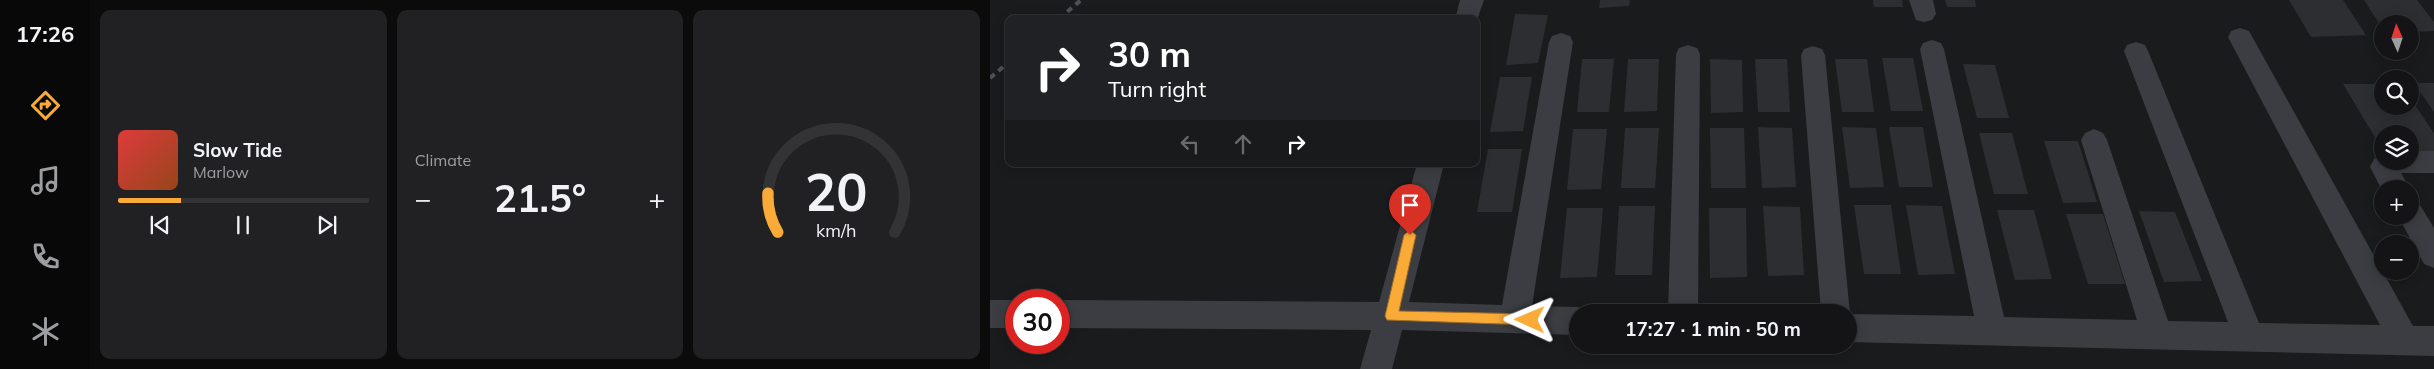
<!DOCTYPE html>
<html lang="en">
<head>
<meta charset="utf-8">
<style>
  :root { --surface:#141416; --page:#212123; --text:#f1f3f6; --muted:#9d9ea1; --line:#333335; --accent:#f9aa37 }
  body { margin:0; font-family:Mulish,sans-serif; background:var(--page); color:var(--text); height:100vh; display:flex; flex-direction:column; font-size:19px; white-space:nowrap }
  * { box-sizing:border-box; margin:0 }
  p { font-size:16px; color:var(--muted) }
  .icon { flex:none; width:28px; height:28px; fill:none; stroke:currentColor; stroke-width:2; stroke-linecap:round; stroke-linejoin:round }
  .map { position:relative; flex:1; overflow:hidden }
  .details { display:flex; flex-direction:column; gap:10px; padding:10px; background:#0b0b0c; width:900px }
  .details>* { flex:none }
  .banner { position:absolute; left:15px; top:15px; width:475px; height:152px; border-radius:10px; box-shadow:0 2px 12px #0003,0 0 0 1px var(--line); background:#202124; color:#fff; overflow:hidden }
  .needle { width:32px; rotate:357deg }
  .buttons { position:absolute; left:1384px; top:15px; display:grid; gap:10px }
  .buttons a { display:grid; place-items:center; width:45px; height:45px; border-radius:50%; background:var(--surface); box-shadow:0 2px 12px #0003,0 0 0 1px var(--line); font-size:25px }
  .speed { position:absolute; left:15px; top:289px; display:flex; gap:10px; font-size:25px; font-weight:700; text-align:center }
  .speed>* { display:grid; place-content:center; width:65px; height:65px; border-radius:50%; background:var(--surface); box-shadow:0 2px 12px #0003,0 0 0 1px var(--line); line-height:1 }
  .speed .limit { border:8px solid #d22; background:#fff; color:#111 }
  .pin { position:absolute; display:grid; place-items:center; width:42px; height:42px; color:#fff; margin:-51px -21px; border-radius:50% 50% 50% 0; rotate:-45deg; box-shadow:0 0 5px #0007 }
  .pin .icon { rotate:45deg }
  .me { position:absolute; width:55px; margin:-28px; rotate:271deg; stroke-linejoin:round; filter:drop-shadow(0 0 4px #0008) }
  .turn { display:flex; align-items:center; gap:18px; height:105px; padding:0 20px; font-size:22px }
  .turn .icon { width:65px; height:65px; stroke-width:2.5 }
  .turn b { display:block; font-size:35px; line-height:42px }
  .lanes { display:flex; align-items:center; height:48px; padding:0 20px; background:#0003; justify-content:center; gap:25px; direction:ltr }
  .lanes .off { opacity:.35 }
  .big { font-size:38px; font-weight:700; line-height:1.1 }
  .details .widget { flex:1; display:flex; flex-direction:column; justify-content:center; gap:8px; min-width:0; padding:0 18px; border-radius:10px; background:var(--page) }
  .details .dial { align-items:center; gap:0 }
  .dial svg { height:130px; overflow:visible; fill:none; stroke:var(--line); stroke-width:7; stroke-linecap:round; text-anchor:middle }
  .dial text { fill:var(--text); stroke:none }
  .song { display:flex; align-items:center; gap:15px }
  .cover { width:60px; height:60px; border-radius:8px; background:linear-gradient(135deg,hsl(0 70% 55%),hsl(20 70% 35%)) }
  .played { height:5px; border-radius:2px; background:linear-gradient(90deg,var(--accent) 25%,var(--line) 25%) }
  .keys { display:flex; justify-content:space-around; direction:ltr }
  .heat { display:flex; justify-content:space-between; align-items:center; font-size:28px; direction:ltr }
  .details .tiles { flex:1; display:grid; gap:10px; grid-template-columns:repeat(3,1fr) }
  .trip { position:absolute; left:579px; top:304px; width:288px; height:50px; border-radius:25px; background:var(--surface); box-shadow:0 2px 12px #0003,0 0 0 1px var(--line); font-weight:700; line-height:50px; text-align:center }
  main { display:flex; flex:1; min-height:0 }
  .menu { display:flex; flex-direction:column; width:90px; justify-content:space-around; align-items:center; background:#080809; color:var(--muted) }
  .menu .icon { width:35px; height:35px }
  .menu .on { color:var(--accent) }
  .menu b { font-size:22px; color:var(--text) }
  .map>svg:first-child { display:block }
</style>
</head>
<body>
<main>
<nav class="menu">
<b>17:26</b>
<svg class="icon on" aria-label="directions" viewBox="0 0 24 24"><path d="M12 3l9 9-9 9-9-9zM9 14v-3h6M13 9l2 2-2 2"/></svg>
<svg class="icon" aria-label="music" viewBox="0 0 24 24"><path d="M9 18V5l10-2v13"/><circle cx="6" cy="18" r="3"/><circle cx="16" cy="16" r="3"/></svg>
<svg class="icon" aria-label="phone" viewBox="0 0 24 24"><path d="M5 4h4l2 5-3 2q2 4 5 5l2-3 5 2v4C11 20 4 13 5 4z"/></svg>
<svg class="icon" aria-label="climate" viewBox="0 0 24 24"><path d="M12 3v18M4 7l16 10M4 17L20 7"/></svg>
</nav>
<section class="details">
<div class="tiles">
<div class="widget">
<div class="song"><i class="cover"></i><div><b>Slow Tide</b><p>Marlow</p></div></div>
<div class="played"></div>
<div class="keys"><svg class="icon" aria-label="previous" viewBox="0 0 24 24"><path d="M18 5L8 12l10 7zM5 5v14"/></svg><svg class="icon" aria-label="pause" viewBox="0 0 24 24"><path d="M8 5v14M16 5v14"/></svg><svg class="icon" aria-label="next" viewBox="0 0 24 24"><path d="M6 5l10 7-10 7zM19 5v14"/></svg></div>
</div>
<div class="widget"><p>Climate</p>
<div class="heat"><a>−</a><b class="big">21.5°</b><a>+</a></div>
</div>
<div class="widget dial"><svg viewBox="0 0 100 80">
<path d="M14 69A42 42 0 1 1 86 69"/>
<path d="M14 69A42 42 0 0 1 8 45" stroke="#f9aa37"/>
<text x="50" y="56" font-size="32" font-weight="700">20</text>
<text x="50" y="72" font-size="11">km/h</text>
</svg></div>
</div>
</section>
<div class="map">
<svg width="1444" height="369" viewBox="0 0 1444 369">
  <rect width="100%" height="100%" fill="#1a1b1d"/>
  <path fill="#2d2e31" d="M610 0H640L639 6 609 8Z
    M883 0H912L913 7H884Z
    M955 0H985L986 7H957Z
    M1299 0H1353L1376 35 1321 37Z
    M1374 0H1427L1444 22V31L1420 32V24H1392V28Z
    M525 14 558 15 548 63 516 65Z
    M892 58H923L933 111H901Z
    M592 59H624L619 112H587Z
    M638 59H669L667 111 634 112Z
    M720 59 752 60 753 112 721 113Z
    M765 59H797L800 112H768Z
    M845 59H877L884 112H852Z
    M973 64 1005 65 1019 118H987Z
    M510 77H542L533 131 500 132Z
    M1424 83H1444V112Z
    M1353 84H1392V106H1420V98L1444 133V152H1420V134H1392V149Z
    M768 127 802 128 806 187 772 188Z
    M852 127 886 128 894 187 860 188Z
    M899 127H933L943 187H909Z
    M635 128H669L665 188H631Z
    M720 128H754L756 188H721Z
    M583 129H617L611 189 577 190Z
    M989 133H1022L1038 194H1004Z
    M1054 141H1088L1107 202 1073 203Z
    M498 149H532L522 212H487Z
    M864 205H901L911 274H874Z
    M916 205 952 206 965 274 928 275Z
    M629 206H665L662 275H625Z
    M773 206 810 207 814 275 778 276Z
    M577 208H613L607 277 570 278Z
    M719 208H756L757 277 720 278Z
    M1007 210H1044L1062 279 1025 280Z
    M1149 211 1185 212 1212 281 1174 282Z
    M1076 214H1113L1135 284H1098Z"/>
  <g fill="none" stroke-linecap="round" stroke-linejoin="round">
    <path fill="#3b3d42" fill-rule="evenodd" d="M470 0H494L486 23V19H465Z
      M919 0H943L946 14 942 20 934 22 926 20Z
      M1250 28 1259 31 1423 326H1444V356L858 342V312H831L811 55 814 49 823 46 832 49 835 55 860 314 984 316 930 49 933 43 942 40 951 43 954 49 1014 317 1147 320 1091 140 1095 133 1104 129 1113 133 1117 140 1178 321 1238 322 1134 51 1137 45 1146 42 1155 45 1158 51 1269 323 1390 325 1238 37 1241 31Z
      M571 33 580 36 583 42 542 306 588 307 599 311 588 312V335L412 330 402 369H370L381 330 69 328V300L389 302 427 164H454L419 302 512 305 559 42 562 36Z
      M698 45 707 48 710 54 708 312H678L686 54 689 48Z
      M1420 151H1444V173H1411L1420 189 1392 190 1380 167 1384 159 1392 155V161H1420Z
      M1420 201 1430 205 1444 228V268L1434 264 1408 216H1420Z
      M0 300H26V328H0Z"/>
    <path stroke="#4e5157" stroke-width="4" stroke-dasharray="6 5" stroke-linecap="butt" d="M69 19 91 0
      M0 78 19 62"/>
  </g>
  <path fill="#f9aa37" stroke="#a26e24" d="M420 230 426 235 409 311 540 314 545 315 547 320 545 324 540 325 397 320 395 316 414 235Z"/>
</svg>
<div class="buttons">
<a><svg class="needle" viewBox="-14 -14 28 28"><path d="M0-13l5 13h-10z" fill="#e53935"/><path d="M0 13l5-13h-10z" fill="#9d9ea1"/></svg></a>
<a><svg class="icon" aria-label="search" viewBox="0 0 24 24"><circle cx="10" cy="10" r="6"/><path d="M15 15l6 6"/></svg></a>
<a><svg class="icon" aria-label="layers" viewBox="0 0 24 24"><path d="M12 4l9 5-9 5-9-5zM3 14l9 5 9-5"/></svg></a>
<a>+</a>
<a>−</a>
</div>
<div class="speed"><div class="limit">30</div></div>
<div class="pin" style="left:420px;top:235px;background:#d93025"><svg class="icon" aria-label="arrive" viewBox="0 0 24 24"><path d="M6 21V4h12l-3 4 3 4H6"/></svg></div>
<svg class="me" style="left:540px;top:320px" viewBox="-20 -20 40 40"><path d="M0-17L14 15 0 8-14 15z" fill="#f9aa37" stroke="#fff" stroke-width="4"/></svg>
<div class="trip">17:27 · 1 min · 50 m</div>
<div class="banner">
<div class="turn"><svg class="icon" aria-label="right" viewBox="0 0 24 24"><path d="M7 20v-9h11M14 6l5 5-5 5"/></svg><div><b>30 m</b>Turn right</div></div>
<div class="lanes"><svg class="icon off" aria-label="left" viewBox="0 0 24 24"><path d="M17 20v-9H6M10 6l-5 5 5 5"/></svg><svg class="icon off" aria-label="ahead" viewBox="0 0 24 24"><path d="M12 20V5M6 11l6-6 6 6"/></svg><svg class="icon" aria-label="right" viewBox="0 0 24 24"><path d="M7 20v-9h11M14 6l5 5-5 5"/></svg></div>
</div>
</div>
</main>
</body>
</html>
